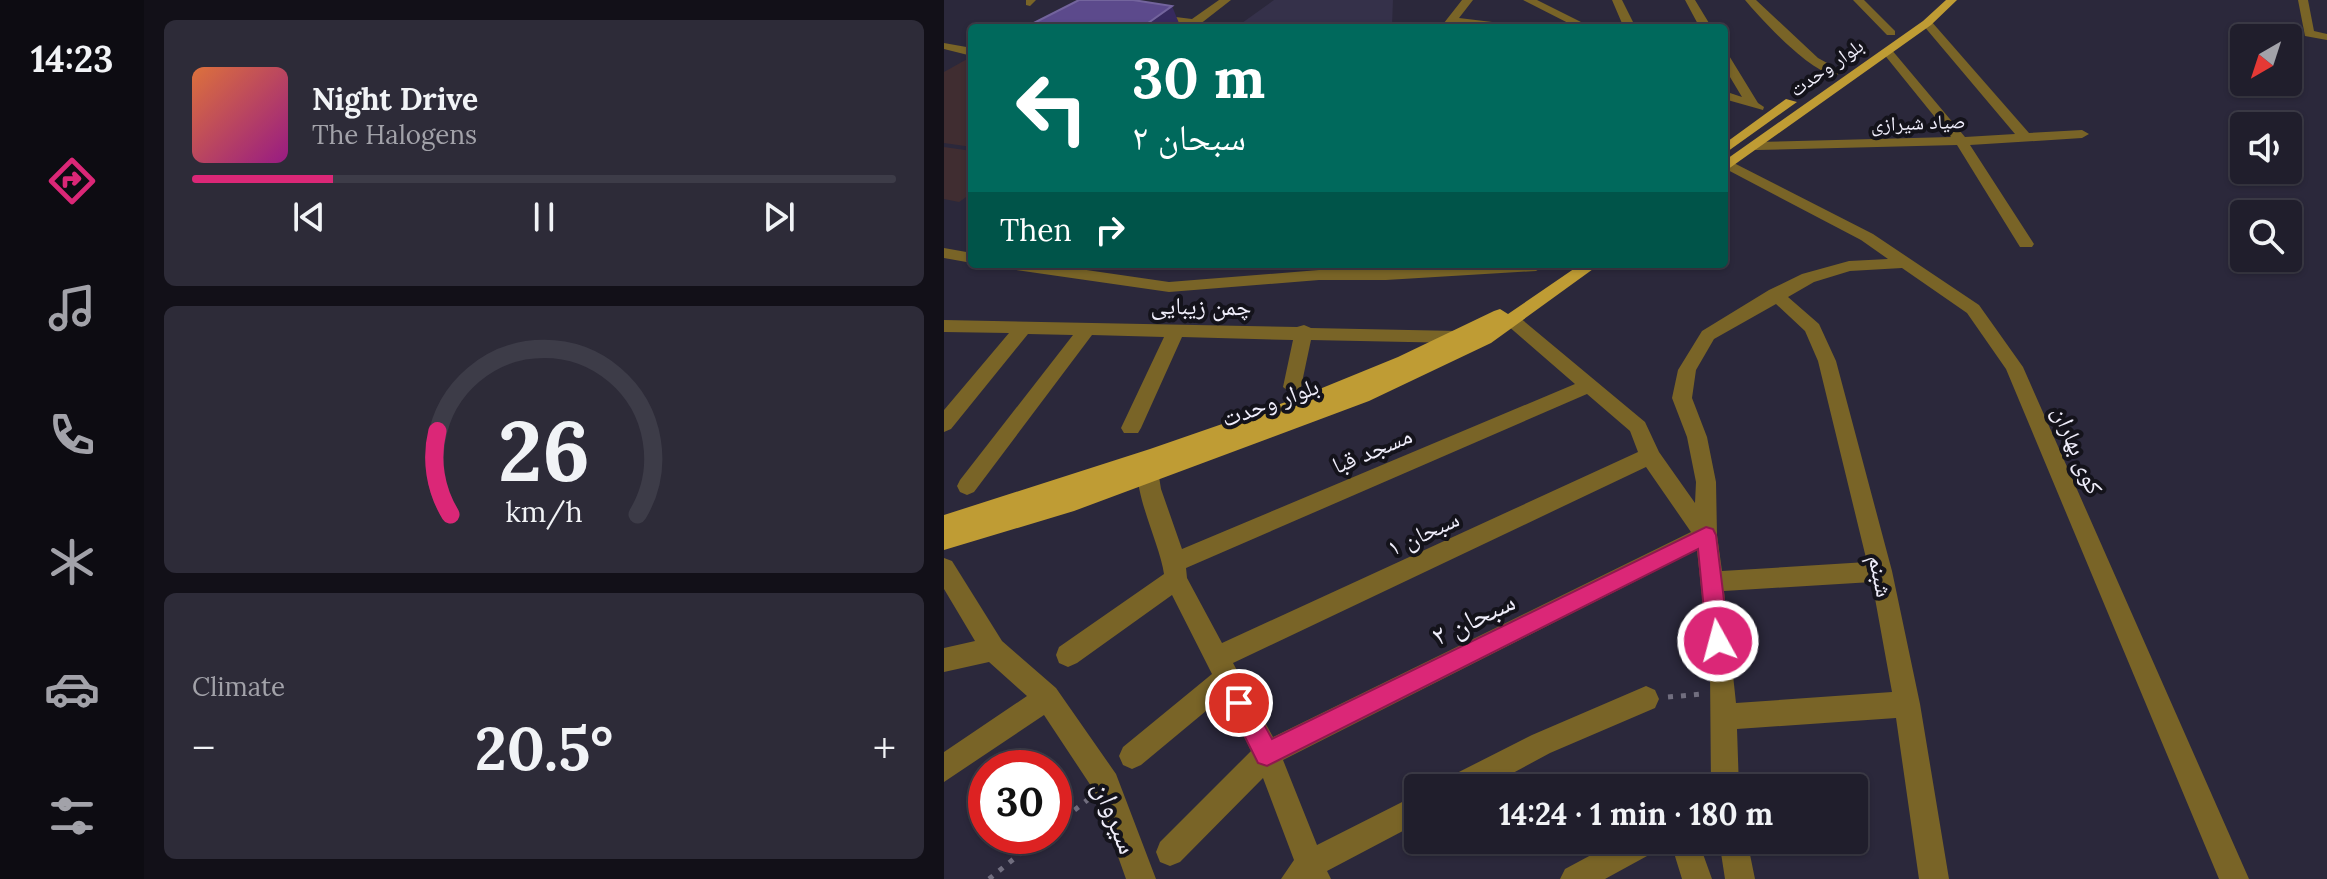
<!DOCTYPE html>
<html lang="en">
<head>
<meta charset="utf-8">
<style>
  :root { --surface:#201e2c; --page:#2d2b38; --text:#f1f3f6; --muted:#a2a2a9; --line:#3d3c48; --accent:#db2777 }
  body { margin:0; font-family:Lora,"Noto Naskh Arabic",serif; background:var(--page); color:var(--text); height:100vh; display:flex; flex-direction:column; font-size:30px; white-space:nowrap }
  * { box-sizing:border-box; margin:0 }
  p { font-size:26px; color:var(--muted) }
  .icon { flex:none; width:44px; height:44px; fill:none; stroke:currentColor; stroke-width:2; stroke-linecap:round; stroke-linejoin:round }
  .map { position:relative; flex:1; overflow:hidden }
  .side { display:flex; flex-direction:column; gap:20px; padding:20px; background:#121018; width:800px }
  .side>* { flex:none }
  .hud { position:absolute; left:24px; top:24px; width:760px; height:244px; border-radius:8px; box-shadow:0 2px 6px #0004,0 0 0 2px var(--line); background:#00695c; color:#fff; overflow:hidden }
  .needle { width:52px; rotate:219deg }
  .controls { position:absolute; left:1286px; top:24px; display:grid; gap:16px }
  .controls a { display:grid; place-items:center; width:72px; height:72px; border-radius:8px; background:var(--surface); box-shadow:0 2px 6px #0004,0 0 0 2px var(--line); font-size:40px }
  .speed { position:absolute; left:24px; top:750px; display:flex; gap:16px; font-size:40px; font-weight:700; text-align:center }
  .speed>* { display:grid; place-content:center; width:104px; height:104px; border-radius:50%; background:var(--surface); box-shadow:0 2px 6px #0004,0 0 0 2px var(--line); line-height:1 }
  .speed .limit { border:12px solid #d22; background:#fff; color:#111 }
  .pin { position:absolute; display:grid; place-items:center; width:68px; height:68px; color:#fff; margin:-34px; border:4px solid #fff; border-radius:50%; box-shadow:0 2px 8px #0007 }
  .me { position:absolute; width:88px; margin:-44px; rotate:353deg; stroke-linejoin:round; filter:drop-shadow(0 0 6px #0008) }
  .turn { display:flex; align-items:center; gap:28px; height:168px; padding:0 32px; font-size:36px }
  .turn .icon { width:104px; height:104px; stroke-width:2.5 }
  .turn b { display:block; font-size:56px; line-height:68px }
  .then { display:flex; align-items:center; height:76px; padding:0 32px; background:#0003; gap:16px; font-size:30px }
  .big { font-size:60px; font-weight:800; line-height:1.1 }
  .side .card { flex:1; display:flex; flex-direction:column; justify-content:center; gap:12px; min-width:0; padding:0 28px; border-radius:12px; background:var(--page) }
  .side .dial { align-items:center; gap:0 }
  .dial svg { height:208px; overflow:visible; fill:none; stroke:var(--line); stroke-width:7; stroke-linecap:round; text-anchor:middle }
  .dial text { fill:var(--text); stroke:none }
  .song { display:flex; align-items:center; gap:24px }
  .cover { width:96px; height:96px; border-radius:12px; background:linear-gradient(135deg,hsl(20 70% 55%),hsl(310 70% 35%)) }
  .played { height:8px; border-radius:4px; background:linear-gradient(90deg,var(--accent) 20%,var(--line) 20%) }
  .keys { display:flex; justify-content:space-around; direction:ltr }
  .heat { display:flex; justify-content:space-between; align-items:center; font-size:44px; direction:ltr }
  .trip { position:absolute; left:460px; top:774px; width:464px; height:80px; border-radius:8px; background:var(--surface); box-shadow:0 2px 6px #0004,0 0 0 2px var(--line); font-weight:800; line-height:80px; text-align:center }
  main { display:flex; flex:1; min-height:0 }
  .tab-bar { display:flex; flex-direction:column; width:144px; justify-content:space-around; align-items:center; background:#0d0c12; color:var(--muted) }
  .tab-bar .icon { width:56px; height:56px }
  .tab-bar .selected { color:var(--accent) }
  .tab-bar b { font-size:36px; color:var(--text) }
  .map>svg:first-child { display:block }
</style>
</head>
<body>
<main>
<nav class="tab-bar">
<b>14:23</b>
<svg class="icon selected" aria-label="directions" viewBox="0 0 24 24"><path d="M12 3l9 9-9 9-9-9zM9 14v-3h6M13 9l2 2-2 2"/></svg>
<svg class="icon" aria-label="music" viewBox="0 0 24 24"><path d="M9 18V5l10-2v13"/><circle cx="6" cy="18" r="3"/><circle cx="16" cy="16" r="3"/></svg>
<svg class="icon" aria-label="phone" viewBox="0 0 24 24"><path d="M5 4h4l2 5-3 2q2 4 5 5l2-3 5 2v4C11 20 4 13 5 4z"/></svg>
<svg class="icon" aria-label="climate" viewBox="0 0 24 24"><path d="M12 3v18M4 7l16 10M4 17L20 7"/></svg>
<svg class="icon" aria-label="car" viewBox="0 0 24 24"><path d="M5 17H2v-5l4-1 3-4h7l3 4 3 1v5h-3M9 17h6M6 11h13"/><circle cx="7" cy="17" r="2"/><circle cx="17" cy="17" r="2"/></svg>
<svg class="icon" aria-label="filters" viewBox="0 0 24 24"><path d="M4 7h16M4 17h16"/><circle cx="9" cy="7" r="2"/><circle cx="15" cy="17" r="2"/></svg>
</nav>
<section class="side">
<div class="card">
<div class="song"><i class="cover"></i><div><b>Night Drive</b><p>The Halogens</p></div></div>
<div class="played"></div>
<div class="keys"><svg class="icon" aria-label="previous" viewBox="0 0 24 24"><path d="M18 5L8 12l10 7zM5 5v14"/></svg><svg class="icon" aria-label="pause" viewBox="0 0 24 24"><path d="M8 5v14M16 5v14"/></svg><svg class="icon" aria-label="next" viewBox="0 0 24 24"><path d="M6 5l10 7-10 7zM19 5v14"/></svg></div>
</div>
<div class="card dial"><svg viewBox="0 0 100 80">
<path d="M14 69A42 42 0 1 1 86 69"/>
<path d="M14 69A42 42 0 0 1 9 37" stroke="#db2777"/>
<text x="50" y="56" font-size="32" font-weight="700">26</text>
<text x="50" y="72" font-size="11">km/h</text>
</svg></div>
<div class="card"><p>Climate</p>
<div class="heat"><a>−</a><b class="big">20.5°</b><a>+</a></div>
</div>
</section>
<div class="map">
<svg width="1383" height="879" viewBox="0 0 1383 879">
  <rect width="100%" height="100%" fill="#2b283b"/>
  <path fill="#35314a" d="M330 0H449L448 27 473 28H291Z"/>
  <path fill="#402d31" d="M25 58H28V147L0 143V72Z
    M0 147 28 151V193L15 202 0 199Z"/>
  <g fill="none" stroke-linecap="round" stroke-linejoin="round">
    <path stroke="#716e7f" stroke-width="5" stroke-dasharray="5 8" stroke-linecap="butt" d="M724 697 759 694
      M110 826 146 798
      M45 879 98 836"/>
    <path fill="#796427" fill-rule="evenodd" d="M82 0H92L86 6 82 5Z
      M275 0H287L251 28H238L241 25 202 17 207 14 248 19Z
      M518 0H529L515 18 573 25 579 28 510 24 506 28H496Z
      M579 0H593L649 28H634Z
      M668 0H678L692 28H680Z
      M741 0H751L768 28H756Z
      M801 0H812L874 58 894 69V75C870 77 817 19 801 0Z
      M909 0H920L951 31V35H943Z
      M1354 0H1364L1370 31 1383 34V40L1361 36Z
      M979 21H987L1085 133 1138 130 1145 134 1138 138 1026 145 1090 244 1088 247H1076L1013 145 812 150 805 146 812 142 1007 137 939 53V49H947L1021 137 1071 134 979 25Z
      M0 43 28 48V56L0 49Z
      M780 53 784 54 814 103 820 107 819 110 780 99V91L798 97 780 67Z
      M780 158 929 234 1035 305 1079 367 1305 879H1275L1062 369 1023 313 958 268 906 271 870 282 844 297 875 324 892 361 948 571 976 704 1005 879H975L952 718 793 729 795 788H767L766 670 753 550 339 760 373 845 474 794V823L383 871 387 879H337L350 860 319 778 236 862 226 866 216 862 212 852 216 842 307 751 280 696 197 765 188 769 179 765 175 756 179 747 268 674 228 595 133 663 124 667 115 663 112 655 115 647 220 574C216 542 182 481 197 452H211L217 489 238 549 631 384 563 325 560 321 569 315 575 317 701 422 715 452 751 503 752 482 743 437 728 398 734 370 758 331 825 290 858 274 905 261 944 259 917 240 780 168ZM832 304 861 331 874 361 923 562 778 571 773 535 772 482 763 437 748 398 752 370 770 339ZM643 394 686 431 694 452 278 643 243 578 242 568ZM702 467 747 532 329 737 289 663ZM928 582 948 692 792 703 780 591Z
      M0 248 28 253V263L0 258Z
      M57 264H101L225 282 375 270 539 264 600 266 592 271 442 280H375L225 292 65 269Z
      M0 320 353 327 360 325 367 328 514 331 523 337 514 343 367 340 357 387 348 394 339 387 349 340 238 337 197 428 194 433H180L177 428 220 337 148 335 30 492 23 495 16 492 13 486 16 480 129 335 84 334 7 429 0 432V410L65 333 0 332Z
      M0 558 8 561 58 641 112 688 172 774 212 879H182L151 792 100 715 0 782V752L83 696 45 662 0 672V648L31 641 0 589Z
      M702 686 711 690 715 699 711 708 606 753 541 788H499L503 778 588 735Z
      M675 840H718L714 850 661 879H616L621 869Z
      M726 840H754L768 879H738Z
      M775 840H803L811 879H781Z"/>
    <path fill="#bf9c34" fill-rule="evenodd" d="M1002 0H1013L987 25 780 172V161L979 21Z
      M842 99 853 102 780 154V144Z
      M637 264H656L547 343 425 401 130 511 0 550V515L206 449 356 397 454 357 550 311 556 309 564 314Z"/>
  </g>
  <path fill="#36295e" d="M228 6 237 28H197Z"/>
  <path fill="#5c4a8c" stroke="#73649d" stroke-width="2" d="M135 0H189L228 6 197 28H80Z"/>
  <path fill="#db2777" stroke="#8e194d" stroke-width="2" d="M762 527 769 529 772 535 785 641 782 648 774 651 766 648 763 641 754 549 323 766 314 763 284 703 287 695 295 692 304 695 328 739Z"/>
  <g text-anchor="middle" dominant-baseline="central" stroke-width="8" stroke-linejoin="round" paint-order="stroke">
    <g font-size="20" fill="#efedfa" stroke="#14131b">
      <text transform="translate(882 67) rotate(-35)">بلوار وحدت</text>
      <text transform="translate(974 122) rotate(-2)">صیاد شیرازی</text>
    </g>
    <g font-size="24" fill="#efedfa" stroke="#14131b">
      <text transform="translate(257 306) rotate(1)">چمن زیبایی</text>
      <text transform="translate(326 402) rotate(-20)">بلوار وحدت</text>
      <text transform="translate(428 450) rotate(-23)">مسجد قبا</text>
      <text transform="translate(1134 450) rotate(67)">کوی بهاران</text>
      <text transform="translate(479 533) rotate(-25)">سبحان ۱</text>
      <text transform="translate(937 576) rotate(78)">شبنم</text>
    </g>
    <g font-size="28" fill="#efedfa" stroke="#14131b">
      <text transform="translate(529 618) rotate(-26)">سبحان ۲</text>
      <text transform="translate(172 817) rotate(68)">سیروان</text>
    </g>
  </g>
</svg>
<div class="controls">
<a><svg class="needle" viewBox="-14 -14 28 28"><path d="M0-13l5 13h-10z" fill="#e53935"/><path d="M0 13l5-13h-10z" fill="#a2a2a9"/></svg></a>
<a><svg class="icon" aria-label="sound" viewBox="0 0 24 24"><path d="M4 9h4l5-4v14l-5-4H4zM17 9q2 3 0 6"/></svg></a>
<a><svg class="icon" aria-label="search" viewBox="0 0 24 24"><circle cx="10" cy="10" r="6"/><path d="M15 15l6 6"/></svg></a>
</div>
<div class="speed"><div class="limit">30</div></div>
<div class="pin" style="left:295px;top:703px;background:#d93025"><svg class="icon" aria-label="arrive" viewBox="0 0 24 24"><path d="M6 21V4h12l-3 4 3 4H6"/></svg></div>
<svg class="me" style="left:774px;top:641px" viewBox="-20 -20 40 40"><circle r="17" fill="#db2777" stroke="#fff" stroke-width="3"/><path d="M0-11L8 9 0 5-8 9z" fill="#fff"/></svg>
<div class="trip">14:24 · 1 min · 180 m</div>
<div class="hud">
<div class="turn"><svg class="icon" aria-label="left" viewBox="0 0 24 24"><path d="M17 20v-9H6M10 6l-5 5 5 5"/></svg><div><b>30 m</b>سبحان ۲</div></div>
<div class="then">Then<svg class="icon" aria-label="right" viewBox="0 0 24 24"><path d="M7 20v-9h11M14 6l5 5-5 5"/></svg></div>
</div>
</div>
</main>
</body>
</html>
